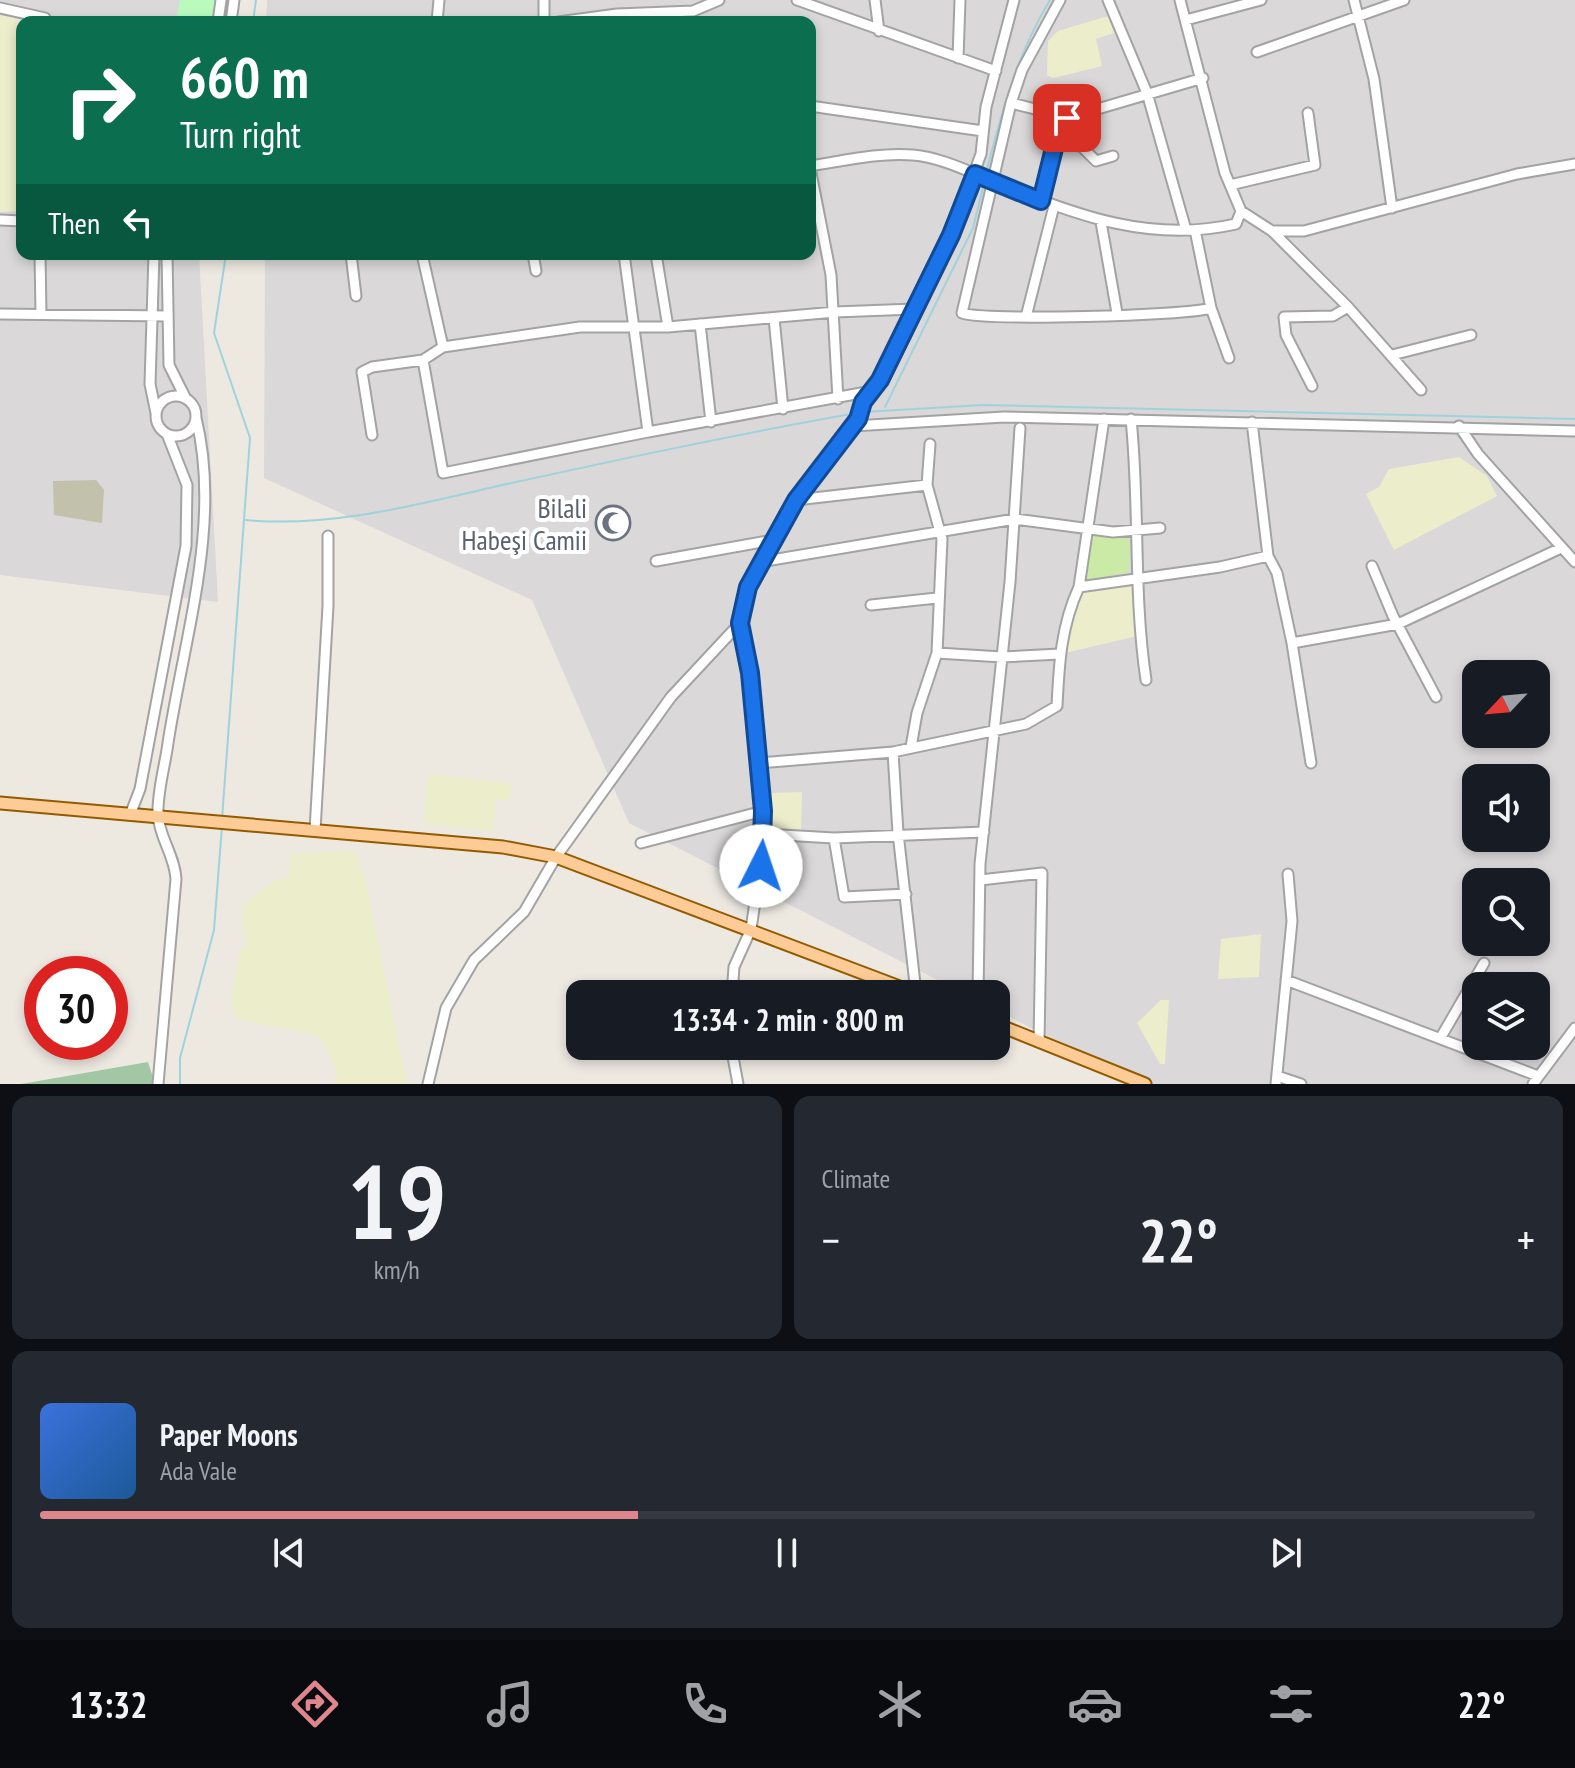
<!DOCTYPE html>
<html lang="en">
<head>
<meta charset="utf-8">
<style>
  :root { --surface:#171b24; --page:#242831; --text:#f1f3f6; --muted:#9ea1a6; --line:#363941; --accent:#de868c }
  body { margin:0; font-family:"PT Sans Narrow",sans-serif; background:var(--page); color:var(--text); height:100vh; display:flex; flex-direction:column; font-size:30px; white-space:nowrap }
  * { box-sizing:border-box; margin:0 }
  p { font-size:26px; color:var(--muted) }
  .icon { flex:none; width:44px; height:44px; fill:none; stroke:currentColor; stroke-width:2; stroke-linecap:round; stroke-linejoin:round }
  .map { position:relative; height:1084px; overflow:hidden }
  .sheet { display:flex; flex-direction:column; gap:12px; padding:12px; background:#0d0f14; flex:1 }
  .sheet>* { flex:none }
  .guide { position:absolute; left:16px; top:16px; width:800px; height:244px; border-radius:16px; box-shadow:0 4px 12px #0003; background:#0b6e4f; color:#fff; overflow:hidden }
  .needle { width:52px; rotate:244deg }
  .tools { position:absolute; left:1462px; top:660px; display:grid; gap:16px }
  .tools a { display:grid; place-items:center; width:88px; height:88px; border-radius:16px; background:var(--surface); box-shadow:0 4px 12px #0003; font-size:40px }
  .speed { position:absolute; left:24px; top:956px; display:flex; gap:16px; font-size:40px; font-weight:700; text-align:center }
  .speed>* { display:grid; place-content:center; width:104px; height:104px; border-radius:50%; background:var(--surface); box-shadow:0 4px 12px #0003; line-height:1 }
  .speed .limit { border:12px solid #d22; background:#fff; color:#111 }
  .pin { position:absolute; display:grid; place-items:center; width:68px; height:68px; color:#fff; margin:-34px; border-radius:16px; box-shadow:0 4px 12px #0006 }
  .me { position:absolute; width:88px; margin:-44px; rotate:4deg; stroke-linejoin:round; filter:drop-shadow(0 0 6px #0008) }
  .turn { display:flex; align-items:center; gap:28px; height:168px; padding:0 32px; font-size:36px }
  .turn .icon { width:104px; height:104px; stroke-width:2.5 }
  .turn b { display:block; font-size:56px; line-height:68px }
  .then { display:flex; align-items:center; height:76px; padding:0 32px; background:#0003; gap:16px; font-size:30px }
  .big { font-size:60px; font-weight:700; line-height:1.1 }
  .sheet .widget { flex:1; display:flex; flex-direction:column; justify-content:center; gap:12px; min-width:0; padding:0 28px; border-radius:16px; background:var(--page) }
  .sheet .dial { align-items:center; gap:0 }
  .dial b { font-size:104px; line-height:1 }
  .song { display:flex; align-items:center; gap:24px }
  .cover { width:96px; height:96px; border-radius:12px; background:linear-gradient(135deg,hsl(220 70% 55%),hsl(210 70% 35%)) }
  .played { height:8px; border-radius:4px; background:linear-gradient(90deg,var(--accent) 40%,var(--line) 40%) }
  .keys { display:flex; justify-content:space-around; direction:ltr }
  .heat { display:flex; justify-content:space-between; align-items:center; font-size:44px; direction:ltr }
  .sheet .tiles { flex:1; display:grid; gap:12px; grid-template-columns:1fr 1fr }
  .widget:last-child { grid-column:span 2 }
  .trip { position:absolute; left:566px; top:980px; width:444px; height:80px; border-radius:16px; background:var(--surface); box-shadow:0 4px 12px #0003; font-weight:700; line-height:80px; text-align:center }
  .tabs { display:flex; height:128px; justify-content:space-around; align-items:center; background:#090b0e; color:var(--muted) }
  .tabs .icon { width:56px; height:56px }
  .tabs .active { color:var(--accent) }
  .tabs b { font-size:36px; color:var(--text) }
  .map>svg:first-child { display:block }
</style>
</head>
<body>
<div class="map">
<svg width="1575" height="1084" viewBox="0 0 1575 1084">
  <rect width="100%" height="100%" fill="#ede9e1"/>
  <path fill="#dad8d9" fill-rule="evenodd" d="M0 0H185L186 22H22V254H199L218 602 0 575Z
    M267 0H1575V1084H1142L996 1010V994H965L629 823 532 600 264 478 265 254H810V22H266ZM1476 674H1536V734H1476ZM1476 778H1536V838H1476ZM1476 882H1536V942H1476ZM1476 986H1536V1046H1476Z"/>
  <path fill="#c2c1ac" d="M96 480 104 490 102 523 54 515 53 481Z"/>
  <path fill="#ecedcb" d="M0 13 34 17V22H22V211L0 212Z
    M1108 16 1114 33 1096 39 1102 66 1053 78 1047 75 1048 41 1058 31Z
    M1459 457 1487 476 1497 496 1394 550 1366 494 1379 487 1389 469Z
    M1132 583 1137 636 1065 653 1072 607 1082 590Z
    M428 774 513 784 509 800H495L493 831 424 824Z
    M802 792 801 831H771L767 793Z
    M355 850 366 882 407 1084H335L336 1068 321 1039 310 1033 236 1019 231 1001 239 954 247 943 242 922 243 904 277 879 289 878 291 854Z
    M1261 934 1259 977 1218 979 1221 939Z
    M1161 1000H1169L1165 1064H1160L1137 1023Z"/>
  <path fill="#caeaa5" d="M1126 534 1130 542 1129 572 1087 581 1084 576 1089 535Z"/>
  <path fill="#a1c7a5" d="M148 1062 155 1084H21Z"/>
  <path fill="#bbfabd" d="M180 0H216L213 22H176Z"/>
  <g fill="none" stroke-linecap="round" stroke-linejoin="round">
    <path stroke="#a0d2dd" stroke-width="2" d="M253 22 256 0
      M986 173C1002 111 1017 54 1050 0
      M885 407 973 228 984 183
      M863 412 983 405 1575 419
      M1457 434 1470 450
      M246 520C331 528 415 505 498 486 617 460 737 434 857 413
      M222 819 250 438 214 333 226 254
      M180 1084V1058L214 930 222 826"/>
    <g stroke="#a3a3a3" stroke-width="13">
      <path id="minor" d="M544 0V22
        M797 0 996 71
        M875 0 879 31
        M1060 0 1022 70 1011 103 962 313C983 321 1187 316 1211 308
        M1108 0 1147 93 1186 230
        M1180 0 1225 173 1241 211 1272 231H1304L1517 174 1575 164
        M1354 0 1374 79 1392 208
        M0 8 45 18
        M1186 20 1261 0
        M218 22 221 0
        M231 22 234 0
        M437 22 439 0
        M558 22 617 14 693 11 719 0
        M1257 52 1404 0
        M958 58 960 0
        M1011 103 1047 112 1096 161 1113 156
        M810 106 983 131
        M810 166C843 161 879 152 913 155 941 157 974 174 1000 184 1077 216 1152 243 1236 224L1241 211
        M810 168 831 275 838 399
        M1230 185 1315 165 1308 113
        M1041 201 1059 128 1067 118 1203 78
        M0 220 22 221
        M1101 222 1117 313
        M1195 230 1211 308 1229 358
        M1272 231 1348 307 1421 390
        M40 254 41 314
        M154 254 150 384 156 413
        M167 254 169 365 186 399
        M351 254 356 296
        M422 254 443 347
        M533 254 536 271
        M656 254 668 327
        M0 314 166 316
        M1026 317 1054 206
        M774 318 783 409
        M700 324 711 422
        M1392 355 1471 335
        M423 360 443 473 648 432 624 254
        M1312 386 1286 335 1284 317 1333 316 1348 307
        M156 416a20 20 0 1 1 40 0a20 20 0 1 1-40 0Z
        M1131 419C1140 506 1133 593 1146 680
        M1252 422 1268 556 1277 573 1292 643 1311 763
        M853 426 1004 417 1575 431
        M1459 426 1478 454 1575 562
        M648 432 872 391
        M372 435 362 372 372 367 423 360 443 347 580 327H668L835 312 914 309
        M796 500 927 485
        M656 561 773 540
        M760 562 1015 519 1113 532 1160 528
        M1372 566 1393 616 1436 697
        M1079 587 1220 567 1268 556
        M871 605 937 598
        M1292 643 1398 624 1561 548
        M937 653 1002 657 1060 654
        M911 747 917 713 937 653 942 539 927 485 930 444
        M893 752 898 833 916 993
        M759 763 893 752 1026 724 1057 706C1059 664 1061 626 1079 587L1104 419
        M130 815 140 789 186 546 187 485 167 434
        M315 830 328 606V536
        M765 834 834 838 984 832
        M834 838 844 897 906 894
        M641 843 763 811
        M980 880 1042 873 1039 1042
        M1286 980 1538 1076
        M732 994 734 967 751 929 765 834 750 673 740 623 748 587 796 500 858 419 863 402 880 380 951 235 981 154 986 107 1014 0
        M978 994 980 864 1010 582 1020 428
        M1441 1037 1484 963
        M731 1046 738 1084
        M1277 1076 1301 1084
        M158 1084 176 879C175 856 159 837 158 815 157 792 165 766 168 743 184 638 222 523 196 418
        M428 1084 446 1008 474 960 524 912 556 857 671 697 740 623
        M1276 1084 1292 921 1288 874
        M1533 1084 1575 1028"/>
    </g>
    <g stroke="#935b00" stroke-width="15">
      <path id="major" d="M0 803 503 847 556 857 918 994
        M996 1024 1145 1084"/>
    </g>
    <use href="#minor" stroke="#fff" stroke-width="9"/>
    <use href="#major" stroke="#fdcc96" stroke-width="11"/>
  </g>
  <g fill="none" stroke-linecap="round" stroke-linejoin="round">
    <g stroke="#114b97" stroke-width="20">
      <path id="route" d="M761 866 763 811 750 673 740 623 748 587 796 500 858 419 863 402 880 380 951 235 975 174 1041 201 1059 128 1067 118"/>
    </g>
    <use href="#route" stroke="#1a73e8" stroke-width="14"/>
  </g>
  <defs>
    <g id="mosque-ring" transform="scale(1.8)"><circle r="9.5" fill="#fff" stroke="#6b7280" stroke-width="1.5"/><path d="M3.5-4.9A6 6 0 1 0 3.5 4.9A5 5 0 1 1 3.5-4.9Z" fill="#6b7280"/></g>
  </defs>
  <g fill-rule="evenodd">
    <use href="#mosque-ring" x="613" y="523"/>
  </g>
  <g text-anchor="middle" dominant-baseline="central" stroke-width="8" stroke-linejoin="round" paint-order="stroke">
    <g font-size="28" fill="#5b616d" stroke="#fff" text-anchor="end">
      <text x="587" y="507">Bilali<tspan x="587" dy="32">Habeşi Camii</tspan></text>
    </g>
  </g>
</svg>
<div class="tools">
<a><svg class="needle" viewBox="-14 -14 28 28"><path d="M0-13l5 13h-10z" fill="#e53935"/><path d="M0 13l5-13h-10z" fill="#9ea1a6"/></svg></a>
<a><svg class="icon" aria-label="sound" viewBox="0 0 24 24"><path d="M4 9h4l5-4v14l-5-4H4zM17 9q2 3 0 6"/></svg></a>
<a><svg class="icon" aria-label="search" viewBox="0 0 24 24"><circle cx="10" cy="10" r="6"/><path d="M15 15l6 6"/></svg></a>
<a><svg class="icon" aria-label="layers" viewBox="0 0 24 24"><path d="M12 4l9 5-9 5-9-5zM3 14l9 5 9-5"/></svg></a>
</div>
<div class="speed"><div class="limit">30</div></div>
<div class="pin" style="left:1067px;top:118px;background:#d93025"><svg class="icon" aria-label="arrive" viewBox="0 0 24 24"><path d="M6 21V4h12l-3 4 3 4H6"/></svg></div>
<svg class="me" style="left:761px;top:866px" viewBox="-20 -20 40 40"><circle r="19" fill="#fff"/><path d="M0-13L10 11 0 6-10 11z" fill="#1a73e8"/></svg>
<div class="trip">13:34 · 2 min · 800 m</div>
<div class="guide">
<div class="turn"><svg class="icon" aria-label="right" viewBox="0 0 24 24"><path d="M7 20v-9h11M14 6l5 5-5 5"/></svg><div><b>660 m</b>Turn right</div></div>
<div class="then">Then<svg class="icon" aria-label="left" viewBox="0 0 24 24"><path d="M17 20v-9H6M10 6l-5 5 5 5"/></svg></div>
</div>
</div>
<section class="sheet">
<div class="tiles">
<div class="widget dial"><b>19</b><p>km/h</p></div>
<div class="widget"><p>Climate</p>
<div class="heat"><a>−</a><b class="big">22°</b><a>+</a></div>
</div>
<div class="widget">
<div class="song"><i class="cover"></i><div><b>Paper Moons</b><p>Ada Vale</p></div></div>
<div class="played"></div>
<div class="keys"><svg class="icon" aria-label="previous" viewBox="0 0 24 24"><path d="M18 5L8 12l10 7zM5 5v14"/></svg><svg class="icon" aria-label="pause" viewBox="0 0 24 24"><path d="M8 5v14M16 5v14"/></svg><svg class="icon" aria-label="next" viewBox="0 0 24 24"><path d="M6 5l10 7-10 7zM19 5v14"/></svg></div>
</div>
</div>
</section>
<nav class="tabs">
<b>13:32</b>
<svg class="icon active" aria-label="directions" viewBox="0 0 24 24"><path d="M12 3l9 9-9 9-9-9zM9 14v-3h6M13 9l2 2-2 2"/></svg>
<svg class="icon" aria-label="music" viewBox="0 0 24 24"><path d="M9 18V5l10-2v13"/><circle cx="6" cy="18" r="3"/><circle cx="16" cy="16" r="3"/></svg>
<svg class="icon" aria-label="phone" viewBox="0 0 24 24"><path d="M5 4h4l2 5-3 2q2 4 5 5l2-3 5 2v4C11 20 4 13 5 4z"/></svg>
<svg class="icon" aria-label="climate" viewBox="0 0 24 24"><path d="M12 3v18M4 7l16 10M4 17L20 7"/></svg>
<svg class="icon" aria-label="car" viewBox="0 0 24 24"><path d="M5 17H2v-5l4-1 3-4h7l3 4 3 1v5h-3M9 17h6M6 11h13"/><circle cx="7" cy="17" r="2"/><circle cx="17" cy="17" r="2"/></svg>
<svg class="icon" aria-label="filters" viewBox="0 0 24 24"><path d="M4 7h16M4 17h16"/><circle cx="9" cy="7" r="2"/><circle cx="15" cy="17" r="2"/></svg>
<b>22°</b>
</nav>
</body>
</html>
